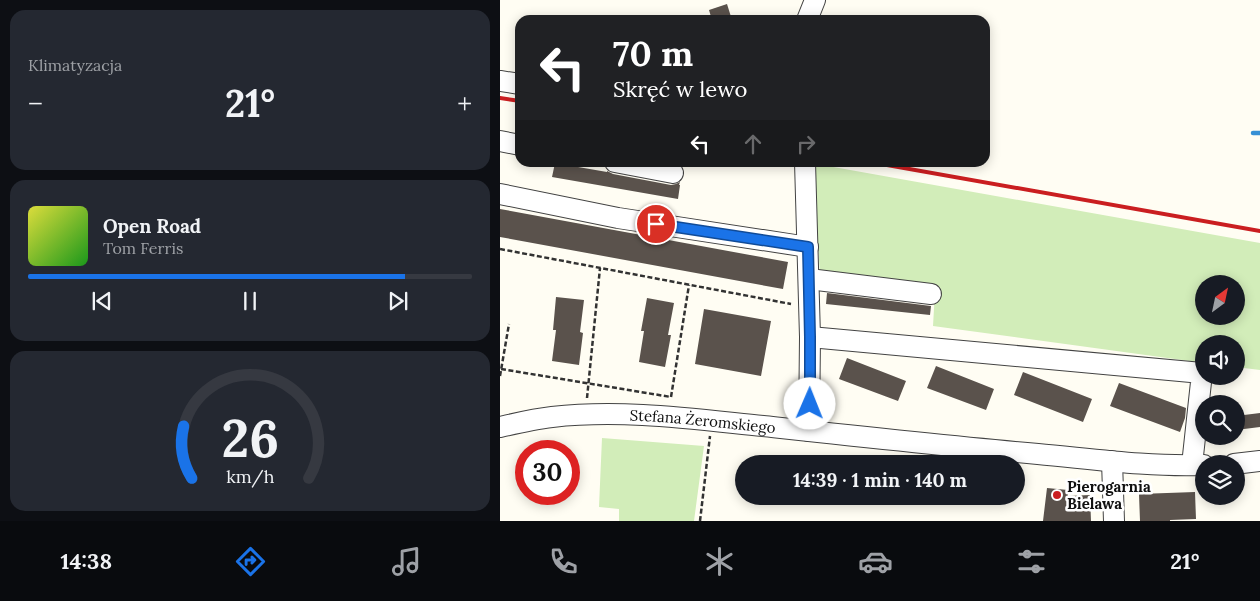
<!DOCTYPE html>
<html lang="pl">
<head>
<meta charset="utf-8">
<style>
  :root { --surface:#171b24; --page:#242831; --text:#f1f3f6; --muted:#9ea1a6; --line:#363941; --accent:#1a73e8 }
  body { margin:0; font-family:Lora,serif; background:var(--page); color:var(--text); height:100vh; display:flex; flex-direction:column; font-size:19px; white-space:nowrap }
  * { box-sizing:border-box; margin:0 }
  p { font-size:16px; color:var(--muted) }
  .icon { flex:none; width:28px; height:28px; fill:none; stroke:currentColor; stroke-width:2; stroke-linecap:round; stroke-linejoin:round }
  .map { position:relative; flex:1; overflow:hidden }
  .side { display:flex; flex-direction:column; gap:10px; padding:10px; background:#0d0f14; width:500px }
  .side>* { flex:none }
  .guide { position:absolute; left:15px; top:15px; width:475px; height:152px; border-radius:15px; box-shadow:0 2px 12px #0003; background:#202124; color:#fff; overflow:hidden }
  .needle { width:32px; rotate:33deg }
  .tools { position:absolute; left:695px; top:275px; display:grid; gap:10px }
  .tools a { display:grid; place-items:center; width:50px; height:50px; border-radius:50%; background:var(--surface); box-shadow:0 2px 12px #0003; font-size:25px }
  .speed { position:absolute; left:15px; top:440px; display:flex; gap:10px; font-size:25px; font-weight:700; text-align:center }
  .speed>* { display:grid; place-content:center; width:65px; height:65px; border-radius:50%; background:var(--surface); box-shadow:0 2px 12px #0003; line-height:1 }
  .speed .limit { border:8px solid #d22; background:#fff; color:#111 }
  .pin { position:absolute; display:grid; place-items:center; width:42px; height:42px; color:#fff; margin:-21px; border:2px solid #fff; border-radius:50%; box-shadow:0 1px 5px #0007 }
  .me { position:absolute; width:55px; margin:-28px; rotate:1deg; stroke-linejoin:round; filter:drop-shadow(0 0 4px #0008) }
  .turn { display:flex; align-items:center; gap:18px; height:105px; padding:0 15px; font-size:22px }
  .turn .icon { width:65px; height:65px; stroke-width:2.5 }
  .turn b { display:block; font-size:35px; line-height:42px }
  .lanes { display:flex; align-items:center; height:48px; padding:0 15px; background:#0003; justify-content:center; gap:25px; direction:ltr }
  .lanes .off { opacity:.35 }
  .big { font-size:38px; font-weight:700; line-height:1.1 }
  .side .card { flex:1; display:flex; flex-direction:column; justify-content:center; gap:8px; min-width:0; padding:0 18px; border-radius:15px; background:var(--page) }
  .side .dial { align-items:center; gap:0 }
  .dial svg { height:130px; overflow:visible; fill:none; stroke:var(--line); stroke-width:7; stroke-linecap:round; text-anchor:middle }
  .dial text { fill:var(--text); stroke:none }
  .song { display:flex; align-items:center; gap:15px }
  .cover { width:60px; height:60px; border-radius:8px; background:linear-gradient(135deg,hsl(60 70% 55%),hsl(120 70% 35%)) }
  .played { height:5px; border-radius:2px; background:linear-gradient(90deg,var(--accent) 85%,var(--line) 85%) }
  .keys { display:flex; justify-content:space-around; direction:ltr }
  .heat { display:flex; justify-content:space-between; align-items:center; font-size:28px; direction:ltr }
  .trip { position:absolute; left:235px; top:455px; width:290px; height:50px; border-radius:25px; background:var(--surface); box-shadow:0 2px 12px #0003; font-weight:700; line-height:50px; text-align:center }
  .tab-bar { display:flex; height:80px; justify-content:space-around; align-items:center; background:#090b0e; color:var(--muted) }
  .tab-bar .icon { width:35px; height:35px }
  .tab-bar .selected { color:var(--accent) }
  .tab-bar b { font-size:22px; color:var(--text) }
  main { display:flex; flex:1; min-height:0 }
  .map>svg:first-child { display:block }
</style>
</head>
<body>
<main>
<section class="side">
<div class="card"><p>Klimatyzacja</p>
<div class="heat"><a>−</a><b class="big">21°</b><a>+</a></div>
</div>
<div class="card">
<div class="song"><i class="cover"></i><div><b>Open Road</b><p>Tom Ferris</p></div></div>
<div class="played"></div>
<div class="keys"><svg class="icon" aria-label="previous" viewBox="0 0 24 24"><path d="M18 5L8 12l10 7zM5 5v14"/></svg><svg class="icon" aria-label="pause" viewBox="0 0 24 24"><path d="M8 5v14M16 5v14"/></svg><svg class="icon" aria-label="next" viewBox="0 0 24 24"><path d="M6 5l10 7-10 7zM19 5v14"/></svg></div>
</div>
<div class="card dial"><svg viewBox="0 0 100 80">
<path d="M14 69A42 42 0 1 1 86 69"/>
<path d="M14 69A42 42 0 0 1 9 37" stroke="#1a73e8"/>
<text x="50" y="56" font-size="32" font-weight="700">26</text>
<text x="50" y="72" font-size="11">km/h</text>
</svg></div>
</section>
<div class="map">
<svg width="760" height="521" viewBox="0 0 760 521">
  <rect width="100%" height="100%" fill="#fffdf3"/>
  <path fill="#d2edb9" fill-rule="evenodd" d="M311 163 760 243V370L736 367V344H704V363L433 326 435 291 320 272ZM704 284H736V316H704Z
    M102 438 204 446 194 521H119V509L99 507Z"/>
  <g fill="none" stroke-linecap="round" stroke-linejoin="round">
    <path stroke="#3790d5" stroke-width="4.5" d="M753 133H760"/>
  </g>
  <path fill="#5a524c" d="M227 4 232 20H212L209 10Z
    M55 163 107 172V171L113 174 171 185 176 184 180 182 179 185H180L178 199 52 177Z
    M0 209 288 262 283 289 0 237Z
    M327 293 431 306 430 315 326 304Z
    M56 297 84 300 80 332 83 333 79 365 52 361 56 330H53Z
    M147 298 174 303 168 335H171L165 367 139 362 144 331H141Z
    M204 309 271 321 261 376 195 364Z
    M347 358 406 381 398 401 339 379Z
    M436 366 494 389 486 410 427 388Z
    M523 372 592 399 583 422 514 395Z
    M619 383 686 408 685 418 680 432 610 406Z
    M760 413V427L736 430V416Z
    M547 488 568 490V496L590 495 591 521H543Z
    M695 492 696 519 670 520V521H640L639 494Z"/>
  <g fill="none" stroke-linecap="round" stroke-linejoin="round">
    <g stroke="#434343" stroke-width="22">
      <g id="minor">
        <path d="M307 20 315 0"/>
        <path d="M0 81 20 84"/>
        <path d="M0 141 20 145"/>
        <path d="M115 162 173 173"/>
        <path d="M305 162 310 337 309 431"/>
        <path d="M0 194 118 218 308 247"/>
        <path d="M309 279 431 294"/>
        <path d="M310 337 702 373 692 465"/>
        <path id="s1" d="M0 427C17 423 34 419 52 417 122 409 193 419 263 426 355 436 446 446 538 454 593 459 648 467 704 465"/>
        <path d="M612 461 614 521"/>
        <path d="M734 464 760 461"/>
      </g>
    </g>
    <path stroke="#323232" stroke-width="2.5" stroke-dasharray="5 2.5" stroke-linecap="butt" d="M0 249 291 304
      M1 369 171 397
      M0 376 9 324
      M171 397 189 285
      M87 398 100 268
      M200 521 210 436"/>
    <use href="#minor" stroke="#fff" stroke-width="20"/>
    <path stroke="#ca1e20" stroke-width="4" d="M0 98 20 101
      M370 162 760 231"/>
  </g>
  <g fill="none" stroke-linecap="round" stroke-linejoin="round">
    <g stroke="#114b97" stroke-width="12">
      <path id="route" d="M156 224 308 247 310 337V404"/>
    </g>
    <use href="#route" stroke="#1a73e8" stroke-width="9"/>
  </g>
  <circle fill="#ca1e20" stroke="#fff" stroke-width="2" cx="557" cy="495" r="5"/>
  <g text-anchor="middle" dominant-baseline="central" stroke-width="5" stroke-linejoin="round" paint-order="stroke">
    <g font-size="15" fill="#101010" stroke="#fff">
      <text stroke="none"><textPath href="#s1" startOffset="204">Stefana Żeromskiego</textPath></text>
    </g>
    <g font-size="15" font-weight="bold" fill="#101010" stroke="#fff" text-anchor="start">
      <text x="567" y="486">Pierogarnia<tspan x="567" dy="17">Bielawa</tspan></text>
    </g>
  </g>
</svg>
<div class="tools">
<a><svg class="needle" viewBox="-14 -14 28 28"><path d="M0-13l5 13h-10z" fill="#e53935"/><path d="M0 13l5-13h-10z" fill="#9ea1a6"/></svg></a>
<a><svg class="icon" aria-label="sound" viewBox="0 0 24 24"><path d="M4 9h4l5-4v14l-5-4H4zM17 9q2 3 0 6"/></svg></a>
<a><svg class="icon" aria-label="search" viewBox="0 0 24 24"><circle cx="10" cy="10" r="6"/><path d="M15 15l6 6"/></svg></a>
<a><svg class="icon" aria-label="layers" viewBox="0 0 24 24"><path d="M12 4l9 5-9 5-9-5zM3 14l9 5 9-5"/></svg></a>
</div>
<div class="speed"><div class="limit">30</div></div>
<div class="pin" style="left:156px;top:224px;background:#d93025"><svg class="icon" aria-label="arrive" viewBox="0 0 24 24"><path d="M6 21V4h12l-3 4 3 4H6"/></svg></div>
<svg class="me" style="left:310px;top:404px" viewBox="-20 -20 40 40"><circle r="19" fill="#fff"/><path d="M0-13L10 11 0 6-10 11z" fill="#1a73e8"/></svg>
<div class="trip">14:39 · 1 min · 140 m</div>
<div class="guide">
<div class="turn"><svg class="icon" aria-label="left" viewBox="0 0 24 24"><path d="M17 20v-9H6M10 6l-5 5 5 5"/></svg><div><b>70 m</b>Skręć w lewo</div></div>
<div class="lanes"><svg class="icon" aria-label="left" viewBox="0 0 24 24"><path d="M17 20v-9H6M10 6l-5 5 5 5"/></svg><svg class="icon off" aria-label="ahead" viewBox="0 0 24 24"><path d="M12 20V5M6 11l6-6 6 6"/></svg><svg class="icon off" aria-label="right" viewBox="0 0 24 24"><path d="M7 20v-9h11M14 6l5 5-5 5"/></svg></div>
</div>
</div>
</main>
<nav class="tab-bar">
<b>14:38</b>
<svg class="icon selected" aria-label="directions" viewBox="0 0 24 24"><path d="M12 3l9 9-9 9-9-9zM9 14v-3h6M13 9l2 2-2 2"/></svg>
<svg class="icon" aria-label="music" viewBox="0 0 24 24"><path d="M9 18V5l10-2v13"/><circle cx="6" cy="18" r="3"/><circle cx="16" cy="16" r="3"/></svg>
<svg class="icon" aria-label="phone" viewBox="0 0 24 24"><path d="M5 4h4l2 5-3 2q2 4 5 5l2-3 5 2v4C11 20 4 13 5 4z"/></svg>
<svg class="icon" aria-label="climate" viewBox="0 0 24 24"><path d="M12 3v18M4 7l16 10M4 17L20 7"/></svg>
<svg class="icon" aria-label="car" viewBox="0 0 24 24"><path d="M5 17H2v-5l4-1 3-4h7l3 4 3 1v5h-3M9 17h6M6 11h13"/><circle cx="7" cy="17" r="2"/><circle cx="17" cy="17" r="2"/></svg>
<svg class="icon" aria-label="filters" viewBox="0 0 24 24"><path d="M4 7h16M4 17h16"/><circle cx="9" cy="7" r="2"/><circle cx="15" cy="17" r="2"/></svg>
<b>21°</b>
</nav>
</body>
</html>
